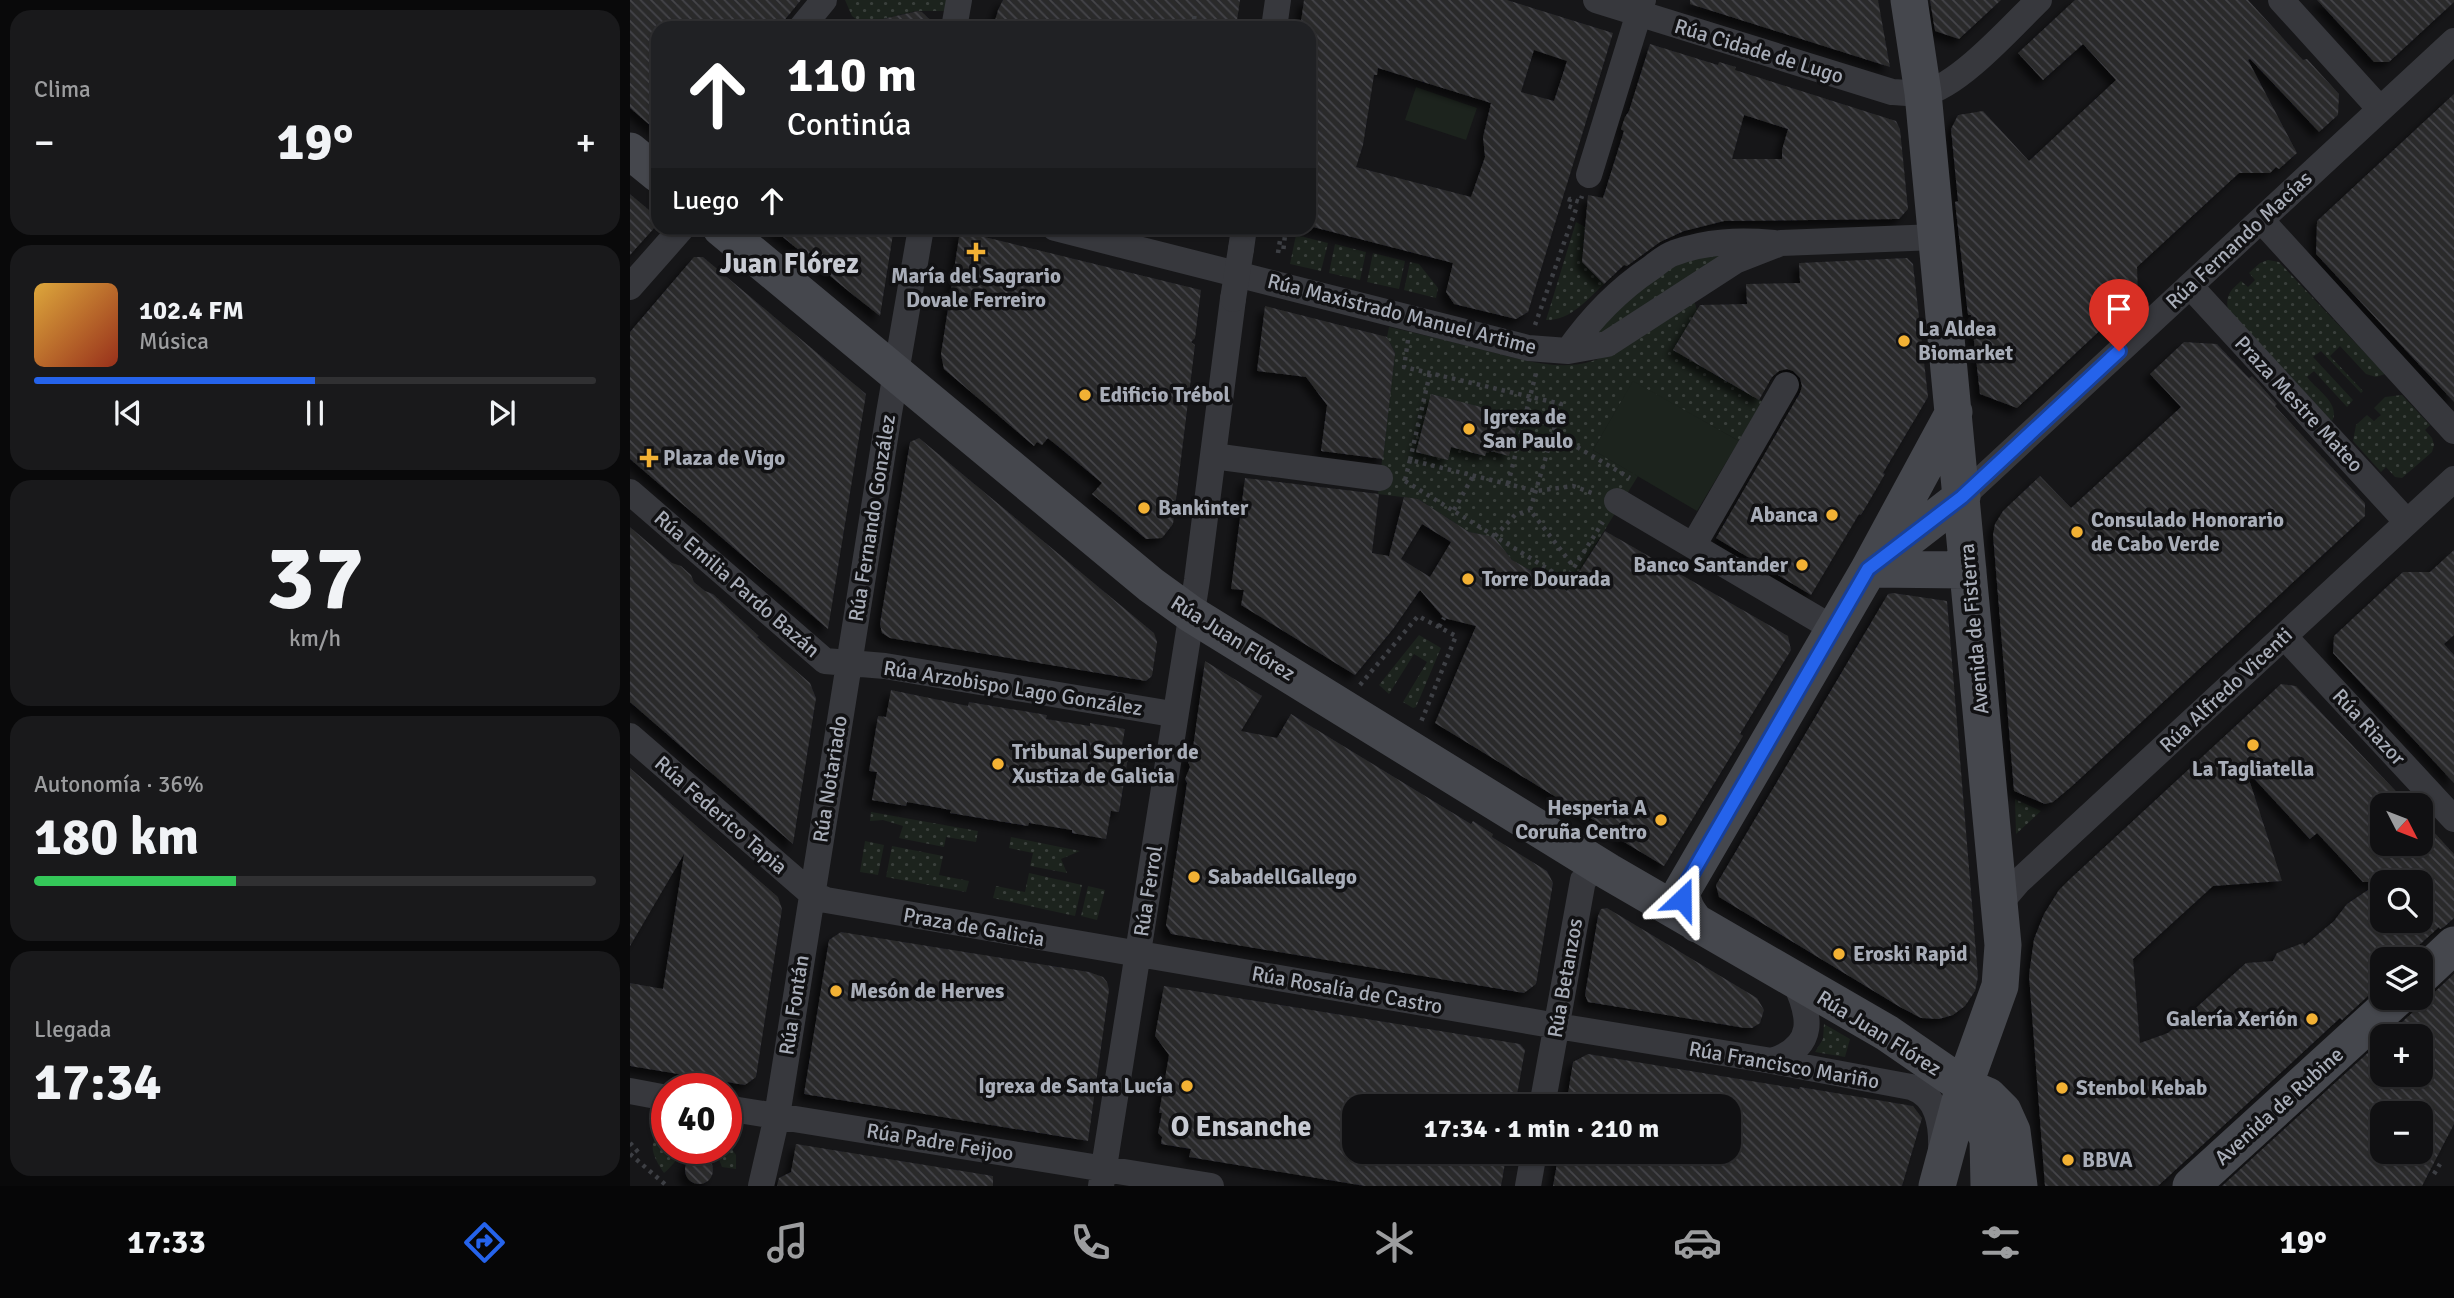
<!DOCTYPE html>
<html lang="es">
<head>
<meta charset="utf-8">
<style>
  :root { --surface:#101012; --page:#19191b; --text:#f1f3f6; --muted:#9c9d9f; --line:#303032; --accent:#2563eb }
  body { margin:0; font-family:Signika,sans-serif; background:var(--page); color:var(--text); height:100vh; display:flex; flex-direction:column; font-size:26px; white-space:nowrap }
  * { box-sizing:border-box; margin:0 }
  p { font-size:23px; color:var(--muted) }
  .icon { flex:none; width:38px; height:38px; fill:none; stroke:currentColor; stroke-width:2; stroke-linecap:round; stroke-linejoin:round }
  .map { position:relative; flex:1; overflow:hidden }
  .drawer { display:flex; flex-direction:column; gap:10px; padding:10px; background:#09090a; width:630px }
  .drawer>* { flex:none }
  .hud { position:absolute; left:21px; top:21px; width:665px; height:214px; border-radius:21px; box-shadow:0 2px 5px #0004,0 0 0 2px var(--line); background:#202124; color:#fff; overflow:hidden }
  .needle { width:46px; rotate:132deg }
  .controls { position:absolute; left:1740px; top:793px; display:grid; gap:14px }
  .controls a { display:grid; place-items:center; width:63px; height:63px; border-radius:14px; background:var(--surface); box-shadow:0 2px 5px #0004,0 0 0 2px var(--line); font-size:35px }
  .speed { position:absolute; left:21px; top:1073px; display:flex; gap:14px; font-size:35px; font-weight:700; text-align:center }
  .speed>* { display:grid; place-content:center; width:91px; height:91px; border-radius:50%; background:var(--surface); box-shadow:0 2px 5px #0004,0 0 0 2px var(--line); line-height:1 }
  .speed .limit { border:10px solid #d22; background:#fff; color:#111 }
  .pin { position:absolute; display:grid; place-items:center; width:60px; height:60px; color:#fff; margin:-72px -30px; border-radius:50% 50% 50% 0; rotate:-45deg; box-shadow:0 0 7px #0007 }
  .pin .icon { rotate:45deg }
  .me { position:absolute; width:77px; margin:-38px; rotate:23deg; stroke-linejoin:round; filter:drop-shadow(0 0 5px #0008) }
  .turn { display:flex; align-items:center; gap:24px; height:147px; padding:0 21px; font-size:32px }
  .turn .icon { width:91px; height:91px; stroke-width:2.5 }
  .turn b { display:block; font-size:49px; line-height:60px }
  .then { display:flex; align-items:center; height:66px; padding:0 21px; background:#0003; gap:14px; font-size:26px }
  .big { font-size:52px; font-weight:800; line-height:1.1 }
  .drawer .card { flex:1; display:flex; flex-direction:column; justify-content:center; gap:10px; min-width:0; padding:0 24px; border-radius:21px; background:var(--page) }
  .drawer .dial { align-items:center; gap:0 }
  .dial b { font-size:91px; line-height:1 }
  .song { display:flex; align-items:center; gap:21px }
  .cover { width:84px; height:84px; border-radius:10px; background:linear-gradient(135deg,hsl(40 70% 55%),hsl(10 70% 35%)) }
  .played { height:7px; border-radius:4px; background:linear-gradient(90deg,var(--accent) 50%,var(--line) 50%) }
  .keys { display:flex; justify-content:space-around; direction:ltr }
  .heat { display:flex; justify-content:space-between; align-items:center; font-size:38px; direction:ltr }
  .charge { height:10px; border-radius:5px; background:linear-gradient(90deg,#34c759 36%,var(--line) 0) }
  .trip { position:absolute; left:712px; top:1094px; width:399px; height:70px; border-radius:21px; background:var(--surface); box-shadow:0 2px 5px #0004,0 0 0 2px var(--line); font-weight:800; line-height:70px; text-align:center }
  .menu { display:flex; height:112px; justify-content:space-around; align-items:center; background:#060607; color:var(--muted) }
  .menu .icon { width:49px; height:49px }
  .menu .active { color:var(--accent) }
  .menu b { font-size:32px; color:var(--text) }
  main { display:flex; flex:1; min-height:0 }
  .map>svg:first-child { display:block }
</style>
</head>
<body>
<main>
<section class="drawer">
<div class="card"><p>Clima</p>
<div class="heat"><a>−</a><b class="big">19°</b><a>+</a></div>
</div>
<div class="card">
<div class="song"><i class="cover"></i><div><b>102.4 FM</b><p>Música</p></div></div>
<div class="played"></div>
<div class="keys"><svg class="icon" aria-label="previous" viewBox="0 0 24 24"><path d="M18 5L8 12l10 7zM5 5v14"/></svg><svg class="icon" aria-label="pause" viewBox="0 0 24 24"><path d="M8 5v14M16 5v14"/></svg><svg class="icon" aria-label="next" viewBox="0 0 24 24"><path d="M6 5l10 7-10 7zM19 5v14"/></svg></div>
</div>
<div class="card dial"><b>37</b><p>km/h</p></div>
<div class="card"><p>Autonomía · 36%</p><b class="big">180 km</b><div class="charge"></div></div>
<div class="card"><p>Llegada</p><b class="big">17:34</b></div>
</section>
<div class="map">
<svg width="1824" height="1186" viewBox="0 0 1824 1186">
  <defs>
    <pattern id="green-dots" width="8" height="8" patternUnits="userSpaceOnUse" patternTransform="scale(1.75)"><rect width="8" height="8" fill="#1c231d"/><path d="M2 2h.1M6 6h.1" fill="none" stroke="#3a403c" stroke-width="1.8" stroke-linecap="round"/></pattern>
    <pattern id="building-back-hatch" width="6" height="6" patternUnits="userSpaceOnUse" patternTransform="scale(1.75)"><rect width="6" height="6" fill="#29292c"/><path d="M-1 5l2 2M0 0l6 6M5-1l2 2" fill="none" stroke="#454548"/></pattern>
    <filter id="shadow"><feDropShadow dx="-6" dy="6" stdDeviation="3.5" flood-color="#0009"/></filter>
  </defs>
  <rect width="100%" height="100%" fill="#161618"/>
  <path fill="url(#green-dots)" d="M215 0H329L314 11H286L232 24 222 16Z
    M946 222 955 227 952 262 974 284C958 299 940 321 916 320Z
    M666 235 698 243 691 271 660 264Z
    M705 244 736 252 730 280 699 273Z
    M1132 246 977 332 959 336 996 297 1068 251Z
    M743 253 775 261 769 289 737 282Z
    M1638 260 1649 262 1755 374 1746 377 1736 374 1710 346 1700 356 1733 391 1731 393 1691 351 1683 357 1723 400 1717 407 1684 371 1677 377C1687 390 1711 404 1702 421L1598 310C1595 295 1601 290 1611 281L1618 287 1625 280 1619 273 1630 263Z
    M780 262 789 264 808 288 806 298 774 290Z
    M1062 298C1076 318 1055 334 1043 350L1132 401 1109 441 1003 382 963 450 1008 476 937 591 882 560 864 538 839 532 788 499 748 494 765 353 757 337 759 327C787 333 814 340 842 347 881 356 929 375 968 359 1000 346 1033 318 1062 298Z
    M1772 395 1800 425 1795 430 1802 438 1804 445 1802 452 1772 478 1765 477 1756 467 1751 472 1723 441 1726 425 1737 415 1744 421 1751 415 1744 408 1755 397Z
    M789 635 811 648 786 707 783 708 773 702 797 662 784 654 759 694 749 685Z
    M1385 799 1411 811 1386 834Z
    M241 812 348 831 346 842 316 837 314 847 269 838 273 826 253 820 240 821Z
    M381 837 450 851 431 859 437 873 400 866 403 853 379 848Z
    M235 841 254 845 248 875 230 872Z
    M262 846 313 856 309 875 339 881 336 892 256 877Z
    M399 873 452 885 445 916 363 898 366 886 395 892Z
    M458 886 475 890 467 920 451 916Z
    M1194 1024 1220 1039 1215 1057 1185 1052 1193 1039Z
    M37 1130V1148H60C49 1154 44 1165 34 1173 23 1157 14 1140 37 1130Z
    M96 1141 106 1155V1169L92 1167 88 1157 79 1149 96 1148Z"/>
  <path fill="#1c231d" d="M786 87 847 108 836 140 775 120Z
    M1003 381 1109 441 1067 511 963 450Z"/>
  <path fill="url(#building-back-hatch)" fill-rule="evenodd" filter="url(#shadow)" d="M0 0H171L148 28H28V132L0 108Z
    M373 0H610L606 28H363L368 10Z
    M674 0H877L983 33 898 312 886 319 824 304 816 292 823 263 679 226V28H670ZM904 50 937 61 924 101 891 92ZM748 68 861 103 853 137 855 157 841 197 726 167 733 145 744 75H747Z
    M1060 0H1248L1260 67 1060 4Z
    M1300 0H1371L1329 39 1305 31Z
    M1445 0H1618L1673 60 1677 59 1709 94 1708 115 1689 132 1620 59 1618 60 1667 153 1649 169 1646 167 1640 173H1609L1507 267 1508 295 1387 408 1350 394 1341 315H1338L1325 202 1328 201 1321 129 1328 115 1353 111 1399 161 1486 80 1453 44 1413 80 1388 53Z
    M1687 0H1824V2L1759 62H1744Z
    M288 11 292 12 309 28H245L244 21Z
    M1020 44 1088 65 1089 62 1106 67 1105 70 1266 121 1270 129 1278 209 1269 219 1094 221 1054 231 1030 242 997 266 994 265 974 284 952 262 958 195 973 198 994 131 991 129 995 117 999 111ZM1114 115 1158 129 1152 150V159H1102Z
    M1824 94V402L1686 254 1687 221Z
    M0 194 25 215 26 226 0 255Z
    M142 228H264L250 316 222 294Z
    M330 231 571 290 565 338 561 342 565 345 543 524 532 538 516 539 462 494 472 483 418 438 412 445 407 442 404 446 314 369 311 354Z
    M64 257H73L236 394 198 629 0 459V332Z
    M1277 258 1283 264 1298 397 1253 473 1255 474 1231 515 1229 514 1181 595 1086 538 1170 393 1172 386 1170 378 1163 371 1157 369 1149 371 1142 377 1129 400 1043 350 1070 305 1117 304 1116 284 1170 283 1169 263Z
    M635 306 757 337 765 353 753 459 691 451 697 405 676 377 627 371Z
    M1554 342 1587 344 1619 378 1622 376 1647 404 1645 406 1735 503V516L1441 787 1423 802 1415 804 1384 791 1363 535 1365 524 1373 511 1410 476 1441 508 1551 407 1520 374Z
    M801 394 889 417 879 456 857 450 855 456 821 447 818 460 786 452Z
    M289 438 524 633 527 642 522 676 516 681 260 638 252 633 250 624 280 442Z
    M615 478 749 494 742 553 759 556 774 497 788 499 839 532 864 537 882 560 937 591 975 531 1158 636 1161 650 1110 734 1113 736 1034 866 989 839 991 837 970 824 805 723 846 626 814 618 790 590 763 629 725 675 611 605 614 590 601 589ZM792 524 821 542 800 577 771 559Z
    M0 527 42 563 51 566 61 575 64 582 75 591 83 594 129 636 127 637 180 683 186 698 163 844 0 702Z
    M1824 550V635L1814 644 1824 655V783L1703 653 1704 636 1773 572H1800Z
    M1263 593 1317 601 1348 977 1345 991 1335 1006 1323 1015 1309 1019 1291 1018 1270 1007 1089 897 1086 885 1258 594Z
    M575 661 632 696 611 731 647 738 661 714 841 824 843 821 863 834 862 837 917 871 923 883 906 984 894 993 541 934 536 925 557 783 555 779 560 767 555 755H562Z
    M1651 684 1666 686 1779 805H1752V844H1790V817L1824 854V918L1814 927 1810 929 1809 927 1774 959H1752V983L1712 1020 1710 1018 1528 1186H1415L1399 975 1404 939 1414 914 1429 890 1439 880ZM1616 770 1680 839 1687 833 1733 882H1750L1717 904 1704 921 1674 946 1673 943 1647 953 1643 961 1616 963 1538 1033 1510 1043 1503 959 1583 886 1652 881ZM1752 882H1790V920H1752Z
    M261 690 338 706 339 702 417 715 416 719 460 726V723L495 729 490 757 498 758 489 812 481 811 476 839 442 833V830L399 823 398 826 320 813 321 810 277 802 276 806 242 800 247 772 239 771 248 716 256 717Z
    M0 768 148 897 152 909 126 1077 115 1085 0 1066V983L33 989 54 854 0 946Z
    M977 908 1127 998 1134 1010 1130 1023 1122 1028H1115L958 1002 955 995 968 916 971 909Z
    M211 932 459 972 473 977 477 982 479 990 458 1141 174 1094 199 940Z
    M1824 974V1124L1792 1186H1592L1752 1040V1074H1790V1036H1757ZM1752 1113H1790V1152H1752Z
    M534 986 890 1044 895 1050 885 1106H724V1152H877L871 1186H735L559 1157 561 1149 531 1144 532 1137 528 1133 532 1113H529L539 1055 525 1036Z
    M958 1054 1169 1089 1170 1087 1283 1106 1292 1118 1272 1186H923L929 1152H1099V1106H936L943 1062Z
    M166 1144 363 1176V1186H147L149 1178 161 1172Z
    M55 1170a14 14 0 1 1 28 0a14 14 0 1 1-28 0Z"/>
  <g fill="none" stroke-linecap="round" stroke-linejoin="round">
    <path stroke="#3d3f44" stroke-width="4.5" stroke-dasharray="3.5 5" stroke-linecap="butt" d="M563 28 565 12
      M648 253 651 234 655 235 653 253
      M905 325 946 209 938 206 940 199 950 202 952 196
      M778 340 774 367 931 404 923 433 1000 478
      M923 433 900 510 944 567
      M780 460 800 373
      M775 480 780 460 906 491 943 486 965 494
      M775 481 936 580 973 522
      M878 484 907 369
      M824 510 843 476
      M865 536 885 515 900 510
      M809 627 814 618
      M730 685 788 616 826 636 791 722
      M0 1143 9 1153
      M0 1154 37 1186
      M1804 1174 1810 1164"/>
    <path stroke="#37383d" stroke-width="26" d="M966 0 1262 92C1272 92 1285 95 1295 93 1330 85 1382 26 1409 0
      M1651 0 1750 109
      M171 28 194 0
      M324 28 329 0
      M644 28 648 0
      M959 175 1013 0
      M1631 220 1824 431
      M425 228 898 348 938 351 977 344 1105 261 1151 243 1307 237
      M611 249 614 228
      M1560 286 1777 522
      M0 287 52 228
      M938 351C961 318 988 290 1021 268 1028 263 1035 256 1044 253 1077 241 1109 240 1144 243
      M583 456 750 478
      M0 492 195 661 255 666 536 713 546 711
      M1332 497 1824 41
      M987 501 1204 629
      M1063 546 1156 385
      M1654 636 1824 819
      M0 736 182 894 196 900 927 1026 1142 1061 1281 1087C1308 1096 1312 1124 1311 1150
      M1370 903 1388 882 1824 479
      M1142 1061C1187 1046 1181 1016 1164 980
      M0 1091 37 1098
      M912 1106 953 880 962 872H979
      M96 1108 581 1186
      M131 1186 147 1116 259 413 291 228
      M471 1186 567 580 603 299
      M898 1186 904 1152"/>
    <path stroke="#45474d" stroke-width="37" d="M1279 0 1293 93 1373 945 1370 986 1334 1086 1307 1186
      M0 151 28 174
      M91 228 521 585 561 614 979 872 1257 1033 1334 1086 1358 1096 1373 1111 1382 1131 1389 1186
      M1248 562 1332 497
      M1239 569 1338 570
      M1067 924C1058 913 1052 905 1052 891L1239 569 1324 412
      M1790 977 1824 945
      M1334 1087 1358 1139 1359 1186
      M1561 1186 1767 998"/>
    <path stroke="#37383d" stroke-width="26" d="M603 299 611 249"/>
  </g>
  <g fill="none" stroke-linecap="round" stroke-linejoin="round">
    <g stroke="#184099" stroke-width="18">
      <path id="route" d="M1052 899V891L1056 884 1238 569 1332 497 1489 351"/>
    </g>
    <use href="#route" stroke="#2563eb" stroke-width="12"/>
  </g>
  <g fill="#f2b134" stroke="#111113" stroke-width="2.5">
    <path d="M342.5 241.5h7v7h7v7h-7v7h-7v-7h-7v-7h7z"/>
    <circle cx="1274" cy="341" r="7"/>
    <circle cx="455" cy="395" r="7"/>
    <circle cx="839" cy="429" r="7"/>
    <path d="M15.5 447.5h7v7h7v7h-7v7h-7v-7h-7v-7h7z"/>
    <circle cx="514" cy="508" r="7"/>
    <circle cx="1202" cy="515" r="7"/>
    <circle cx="1447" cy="532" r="7"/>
    <circle cx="1172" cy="565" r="7"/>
    <circle cx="838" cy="579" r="7"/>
    <circle cx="1623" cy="745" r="7"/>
    <circle cx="368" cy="764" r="7"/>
    <circle cx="1031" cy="820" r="7"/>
    <circle cx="564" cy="877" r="7"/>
    <circle cx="1209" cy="954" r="7"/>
    <circle cx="206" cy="991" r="7"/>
    <circle cx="1682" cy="1019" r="7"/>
    <circle cx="557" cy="1086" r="7"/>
    <circle cx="1432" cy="1088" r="7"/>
    <circle cx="1438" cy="1160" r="7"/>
  </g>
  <g text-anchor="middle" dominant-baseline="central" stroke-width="7" stroke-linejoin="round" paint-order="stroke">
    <g font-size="21" fill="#a8adb8" stroke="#111113">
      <text transform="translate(1129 51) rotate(17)">Rúa Cidade de Lugo</text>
      <text transform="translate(1609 240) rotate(-43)">Rúa Fernando Macías</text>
      <text transform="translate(772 314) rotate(14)">Rúa Maxistrado Manuel Artime</text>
      <text transform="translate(1669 404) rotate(47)">Praza Mestre Mateo</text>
      <text transform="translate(242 518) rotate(-81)">Rúa Fernando González</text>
      <text transform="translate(107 584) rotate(41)">Rúa Emilia Pardo Bazán</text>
      <text transform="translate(1344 629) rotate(-95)">Avenida de Fisterra</text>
      <text transform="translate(603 638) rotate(32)">Rúa Juan Flórez</text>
      <text transform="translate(383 688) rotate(9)">Rúa Arzobispo Lago González</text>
      <text transform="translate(1596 690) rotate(-43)">Rúa Alfredo Vicenti</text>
      <text transform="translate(1739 727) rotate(47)">Rúa Riazor</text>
      <text transform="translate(200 779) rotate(-81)">Rúa Notariado</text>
      <text transform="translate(91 815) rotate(41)">Rúa Federico Tapia</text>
      <text transform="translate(518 891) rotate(-81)">Rúa Ferrol</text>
      <text transform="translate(344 927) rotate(10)">Praza de Galicia</text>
      <text transform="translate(935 978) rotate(-80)">Rúa Betanzos</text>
      <text transform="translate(717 990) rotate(10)">Rúa Rosalía de Castro</text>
      <text transform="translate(164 1005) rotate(-81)">Rúa Fontán</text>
      <text transform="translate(1249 1033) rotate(32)">Rúa Juan Flórez</text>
      <text transform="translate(1154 1065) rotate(10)">Rúa Francisco Mariño</text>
      <text transform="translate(1649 1106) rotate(-42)">Avenida de Rubine</text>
      <text transform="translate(310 1142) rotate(9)">Rúa Padre Feijoo</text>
    </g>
    <g font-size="21" font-weight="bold" fill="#a8adb8" stroke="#111113" text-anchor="start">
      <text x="346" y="276" text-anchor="middle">María del Sagrario<tspan x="346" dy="24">Dovale Ferreiro</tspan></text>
      <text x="1288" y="329">La Aldea<tspan x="1288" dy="24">Biomarket</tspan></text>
      <text x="469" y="395">Edificio Trébol</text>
      <text x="853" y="417">Igrexa de<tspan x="853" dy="24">San Paulo</tspan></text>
      <text x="33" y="458">Plaza de Vigo</text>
      <text x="528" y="508">Bankinter</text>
      <text x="1188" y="515" text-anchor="end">Abanca</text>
      <text x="1461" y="520">Consulado Honorario<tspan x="1461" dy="24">de Cabo Verde</tspan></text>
      <text x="1158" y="565" text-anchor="end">Banco Santander</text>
      <text x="852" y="579">Torre Dourada</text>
      <text x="382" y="752">Tribunal Superior de<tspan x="382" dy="24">Xustiza de Galicia</tspan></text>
      <text x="1623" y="769" text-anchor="middle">La Tagliatella</text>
      <text x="1017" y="808" text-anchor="end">Hesperia A<tspan x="1017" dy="24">Coruña Centro</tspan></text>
      <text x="578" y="877">SabadellGallego</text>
      <text x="1223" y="954">Eroski Rapid</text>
      <text x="220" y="991">Mesón de Herves</text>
      <text x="1668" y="1019" text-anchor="end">Galería Xerión</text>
      <text x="543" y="1086" text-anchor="end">Igrexa de Santa Lucía</text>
      <text x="1446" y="1088">Stenbol Kebab</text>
      <text x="1452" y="1160">BBVA</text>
    </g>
    <g font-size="28" font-weight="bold" fill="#c9ccd4" stroke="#111113">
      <text x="159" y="264">Juan Flórez</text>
      <text x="611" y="1127">O Ensanche</text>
    </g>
  </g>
</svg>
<div class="controls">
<a><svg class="needle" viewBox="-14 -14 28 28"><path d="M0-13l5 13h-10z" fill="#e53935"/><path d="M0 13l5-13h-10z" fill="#9c9d9f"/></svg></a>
<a><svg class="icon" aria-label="search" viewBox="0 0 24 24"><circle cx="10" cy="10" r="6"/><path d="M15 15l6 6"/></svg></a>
<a><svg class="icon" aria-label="layers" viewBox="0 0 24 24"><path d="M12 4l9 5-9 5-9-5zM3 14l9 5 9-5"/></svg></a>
<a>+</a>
<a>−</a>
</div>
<div class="speed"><div class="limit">40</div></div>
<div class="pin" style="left:1489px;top:351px;background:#d93025"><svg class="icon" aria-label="arrive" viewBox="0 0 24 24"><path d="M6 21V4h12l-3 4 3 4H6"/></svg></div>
<svg class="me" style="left:1052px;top:899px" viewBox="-20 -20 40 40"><path d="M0-17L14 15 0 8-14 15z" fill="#2563eb" stroke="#fff" stroke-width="4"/></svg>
<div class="trip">17:34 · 1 min · 210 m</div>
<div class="hud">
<div class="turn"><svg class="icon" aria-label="ahead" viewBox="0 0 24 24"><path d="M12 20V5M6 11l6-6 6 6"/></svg><div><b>110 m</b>Continúa</div></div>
<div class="then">Luego<svg class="icon" aria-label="ahead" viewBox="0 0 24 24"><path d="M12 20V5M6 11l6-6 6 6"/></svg></div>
</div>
</div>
</main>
<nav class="menu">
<b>17:33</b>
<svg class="icon active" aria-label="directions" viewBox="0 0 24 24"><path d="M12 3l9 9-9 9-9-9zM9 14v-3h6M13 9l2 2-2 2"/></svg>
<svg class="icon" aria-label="music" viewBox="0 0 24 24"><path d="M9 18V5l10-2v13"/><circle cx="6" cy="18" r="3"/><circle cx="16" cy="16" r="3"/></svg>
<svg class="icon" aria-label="phone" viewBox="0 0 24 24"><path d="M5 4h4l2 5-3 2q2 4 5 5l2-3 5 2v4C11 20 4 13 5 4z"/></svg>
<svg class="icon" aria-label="climate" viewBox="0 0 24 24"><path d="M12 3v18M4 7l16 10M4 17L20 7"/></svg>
<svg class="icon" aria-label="car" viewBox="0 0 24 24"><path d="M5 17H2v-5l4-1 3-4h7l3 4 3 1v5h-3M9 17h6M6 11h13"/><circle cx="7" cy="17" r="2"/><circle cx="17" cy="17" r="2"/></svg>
<svg class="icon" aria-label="filters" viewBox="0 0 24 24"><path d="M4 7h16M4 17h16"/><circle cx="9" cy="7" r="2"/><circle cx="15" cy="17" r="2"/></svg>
<b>19°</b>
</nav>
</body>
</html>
